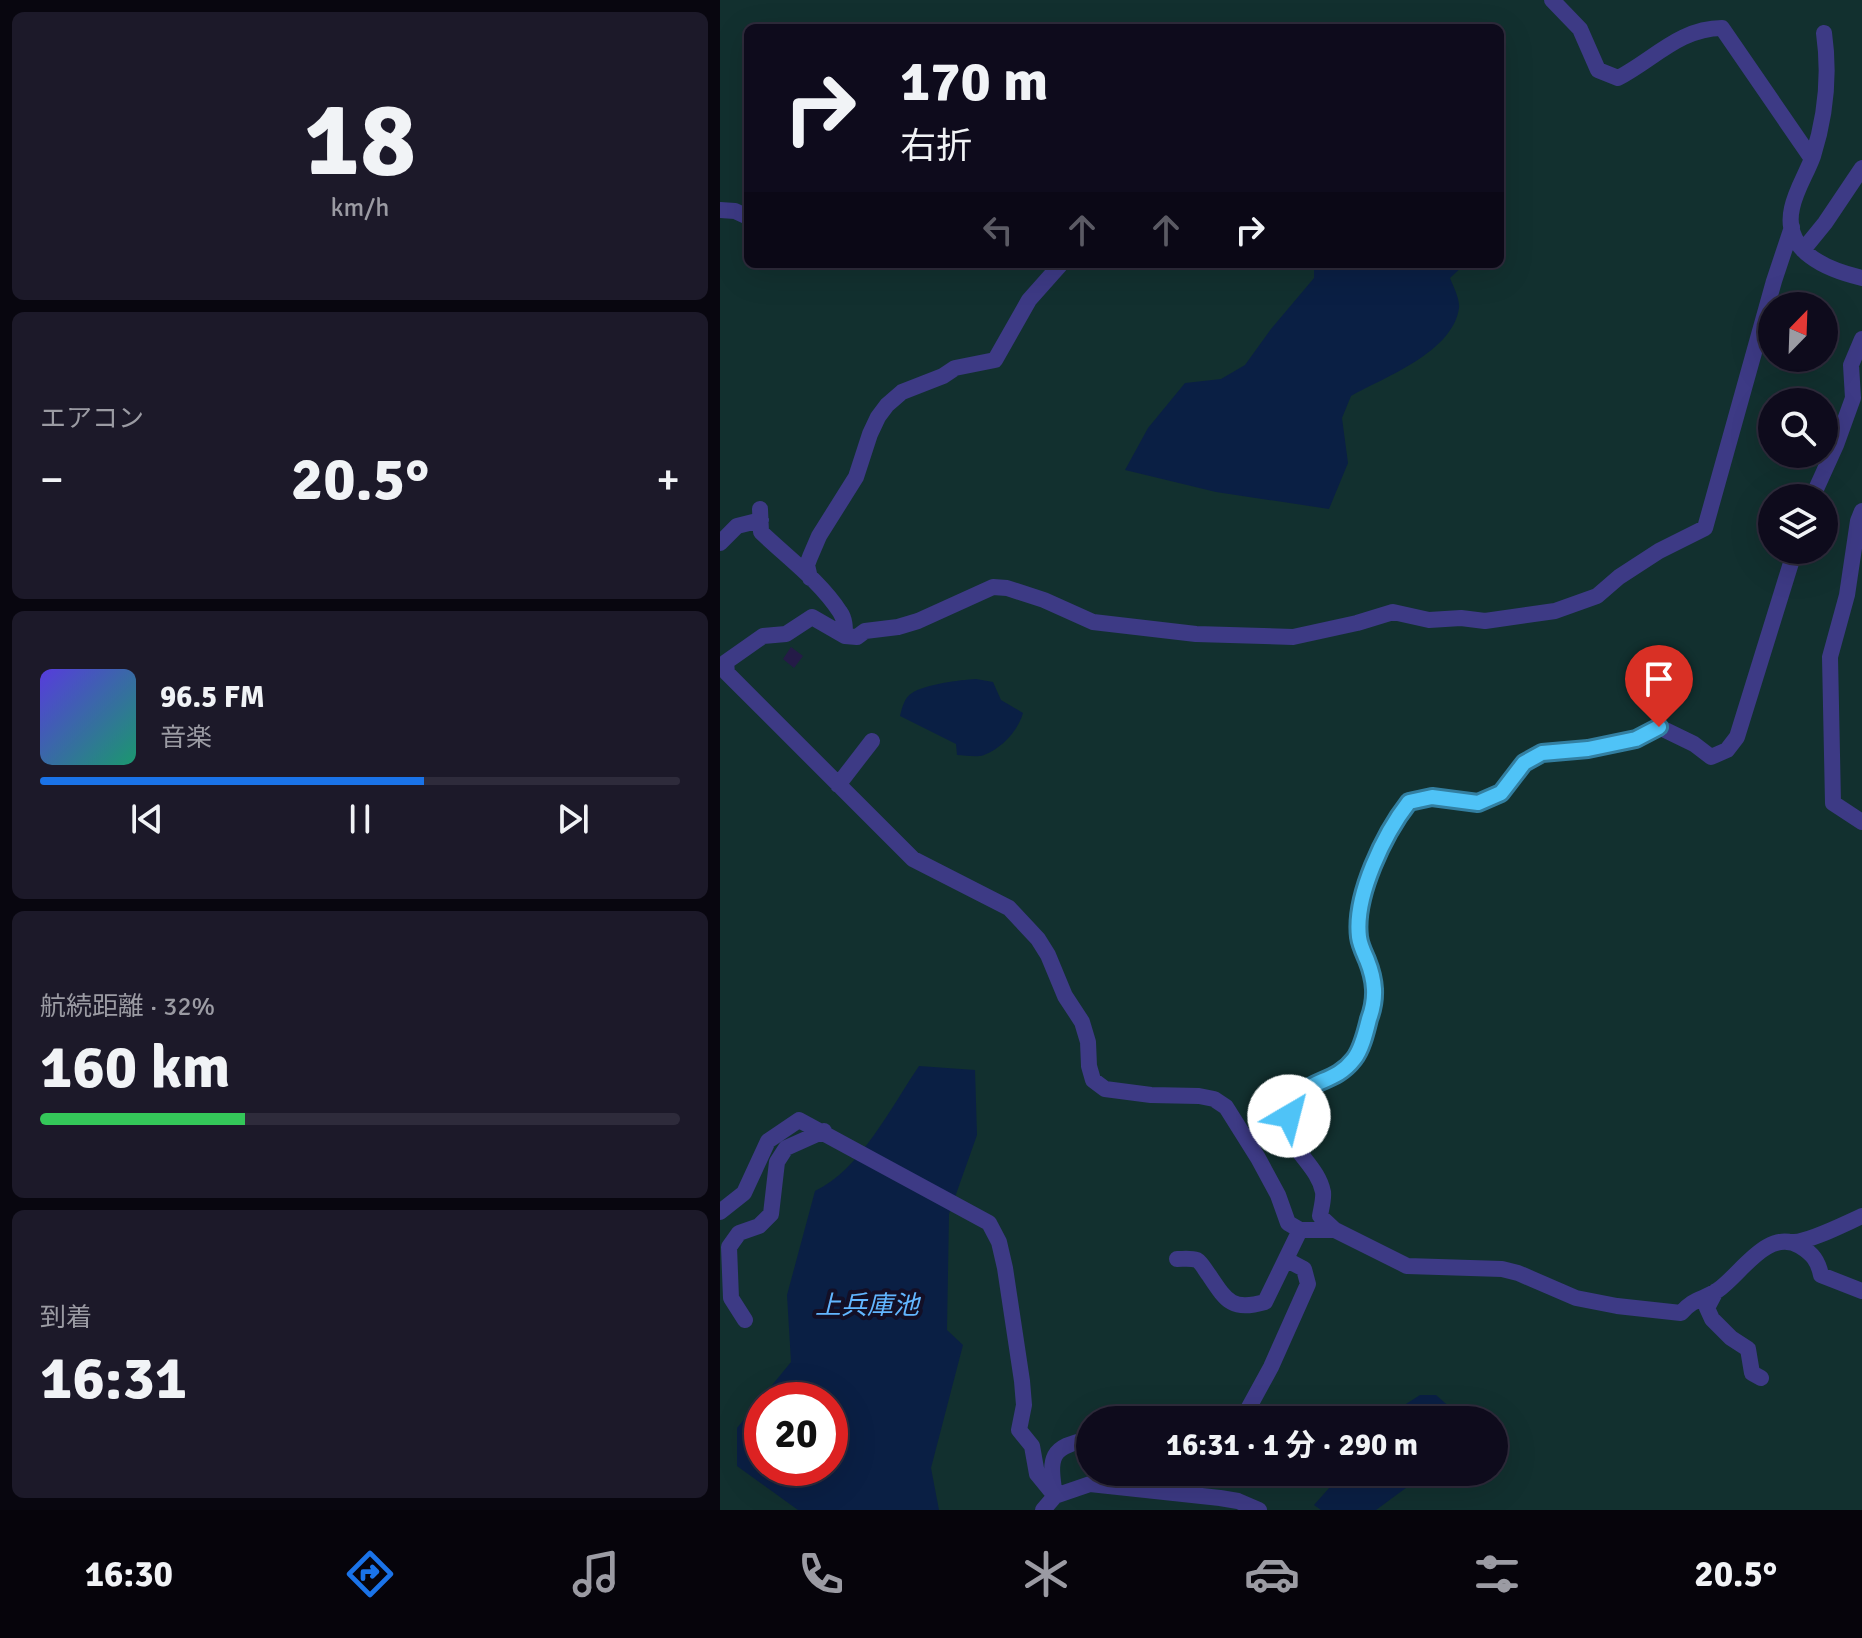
<!DOCTYPE html>
<html lang="ja">
<head>
<meta charset="utf-8">
<style>
  :root { --surface:#0e0b1c; --page:#1c1929; --text:#f1f3f6; --muted:#9b9ba3; --line:#2e2b3b; --accent:#1a73e8 }
  body { margin:0; font-family:Signika,"Noto Sans JP",sans-serif; background:var(--page); color:var(--text); height:100vh; display:flex; flex-direction:column; font-size:30px; white-space:nowrap }
  * { box-sizing:border-box; margin:0 }
  p { font-size:26px; color:var(--muted) }
  .icon { flex:none; width:44px; height:44px; fill:none; stroke:currentColor; stroke-width:2; stroke-linecap:round; stroke-linejoin:round }
  .map { position:relative; flex:1; overflow:hidden }
  .drawer { display:flex; flex-direction:column; gap:12px; padding:12px; background:#08060f; width:720px }
  .drawer>* { flex:none }
  .hud { position:absolute; left:24px; top:24px; width:760px; height:244px; border-radius:12px; box-shadow:0 8px 32px #0002,0 0 0 2px var(--line); background:#0e0b1c; color:var(--text); overflow:hidden }
  .needle { width:52px; rotate:23deg }
  .buttons { position:absolute; left:1038px; top:292px; display:grid; gap:16px }
  .buttons a { display:grid; place-items:center; width:80px; height:80px; border-radius:50%; background:var(--surface); box-shadow:0 8px 32px #0002,0 0 0 2px var(--line); font-size:40px }
  .speed { position:absolute; left:24px; top:1382px; display:flex; gap:16px; font-size:40px; font-weight:700; text-align:center }
  .speed>* { display:grid; place-content:center; width:104px; height:104px; border-radius:50%; background:var(--surface); box-shadow:0 8px 32px #0002,0 0 0 2px var(--line); line-height:1 }
  .speed .limit { border:12px solid #d22; background:#fff; color:#111 }
  .pin { position:absolute; display:grid; place-items:center; width:68px; height:68px; color:#fff; margin:-82px -34px; border-radius:50% 50% 50% 0; rotate:-45deg; box-shadow:0 0 8px #0007 }
  .pin .icon { rotate:45deg }
  .me { position:absolute; width:88px; margin:-44px; rotate:37deg; stroke-linejoin:round; filter:drop-shadow(0 0 6px #0008) }
  .turn { display:flex; align-items:center; gap:28px; height:168px; padding:0 24px; font-size:36px }
  .turn .icon { width:104px; height:104px; stroke-width:2.5 }
  .turn b { display:block; font-size:56px; line-height:68px }
  .lanes { display:flex; align-items:center; height:76px; padding:0 24px; background:#0003; justify-content:center; gap:40px; direction:ltr }
  .lanes .off { opacity:.35 }
  .big { font-size:60px; font-weight:700; line-height:1.1 }
  .drawer .card { flex:1; display:flex; flex-direction:column; justify-content:center; gap:12px; min-width:0; padding:0 28px; border-radius:12px; background:var(--page) }
  .drawer .dial { align-items:center; gap:0 }
  .dial b { font-size:104px; line-height:1 }
  .song { display:flex; align-items:center; gap:24px }
  .cover { width:96px; height:96px; border-radius:12px; background:linear-gradient(135deg,hsl(250 70% 55%),hsl(160 70% 35%)) }
  .played { height:8px; border-radius:4px; background:linear-gradient(90deg,var(--accent) 60%,var(--line) 60%) }
  .keys { display:flex; justify-content:space-around; direction:ltr }
  .heat { display:flex; justify-content:space-between; align-items:center; font-size:44px; direction:ltr }
  .charge { height:12px; border-radius:6px; background:linear-gradient(90deg,#34c759 32%,var(--line) 0) }
  .trip { position:absolute; left:356px; top:1406px; width:432px; height:80px; border-radius:40px; background:var(--surface); box-shadow:0 8px 32px #0002,0 0 0 2px var(--line); font-weight:700; line-height:80px; text-align:center }
  .menu { display:flex; height:128px; justify-content:space-around; align-items:center; background:#06040b; color:var(--muted) }
  .menu .icon { width:56px; height:56px }
  .menu .selected { color:var(--accent) }
  .menu b { font-size:36px; color:var(--text) }
  main { display:flex; flex:1; min-height:0 }
  .map>svg:first-child { display:block }
</style>
</head>
<body>
<main>
<section class="drawer">
<div class="card dial"><b>18</b><p>km/h</p></div>
<div class="card"><p>エアコン</p>
<div class="heat"><a>−</a><b class="big">20.5°</b><a>+</a></div>
</div>
<div class="card">
<div class="song"><i class="cover"></i><div><b>96.5 FM</b><p>音楽</p></div></div>
<div class="played"></div>
<div class="keys"><svg class="icon" aria-label="previous" viewBox="0 0 24 24"><path d="M18 5L8 12l10 7zM5 5v14"/></svg><svg class="icon" aria-label="pause" viewBox="0 0 24 24"><path d="M8 5v14M16 5v14"/></svg><svg class="icon" aria-label="next" viewBox="0 0 24 24"><path d="M6 5l10 7-10 7zM19 5v14"/></svg></div>
</div>
<div class="card"><p>航続距離 · 32%</p><b class="big">160 km</b><div class="charge"></div></div>
<div class="card"><p>到着</p><b class="big">16:31</b></div>
</section>
<div class="map">
<svg width="1142" height="1510" viewBox="0 0 1142 1510">
  <rect width="100%" height="100%" fill="#130f26"/>
  <path fill="#12302f" fill-rule="evenodd" d="M0 0H1142V1510H0ZM28 28H780V264H28ZM1052 306H1104V358H1052ZM1052 402H1104V454H1052ZM1052 498H1104V550H1052ZM42 1400H110V1468H42ZM370 1420H774V1472H370Z"/>
  <path fill="#0a1f44" fill-rule="evenodd" d="M594 264H745L730 278C733 286 740 299 739 308 733 352 665 377 631 396L622 418 628 463 609 509 496 492 405 470 428 428 465 383 501 379 525 365 551 329 594 278Z
    M256 679 273 682 281 700 303 713C298 731 282 748 264 755 256 758 245 755 237 755L236 744 180 716C182 708 184 698 192 693 206 684 239 680 256 679Z
    M199 1066 255 1070 257 1135 229 1214 227 1330 243 1345 211 1468 219 1510H78L17 1466V1428L71 1362 67 1295 95 1191C140 1170 171 1107 199 1066ZM42 1400H110V1468H42Z
    M700 1395H716L733 1410 729 1420H661Z
    M618 1472H699L690 1485 656 1510H601L594 1505 610 1487Z"/>
  <path fill="#241b47" d="M71 647 83 656 74 668 63 659Z"/>
  <g fill="none" stroke-linecap="round" stroke-linejoin="round">
    <path stroke="#3d3a85" stroke-width="16" d="M832 0 860 29 878 70 898 78C933 60 960 28 1002 28L1092 159
      M1104 33C1110 75 1106 115 1093 156 1087 173 1076 189 1072 208 1062 252 1108 270 1142 278
      M0 210 15 211 28 217
      M1072 227 1054 281 985 528 939 551 899 577 877 596 835 611 765 621 741 618 709 620 673 612 637 623 573 637 476 634 373 622 324 600 287 588 273 587 198 621 178 627 145 631 137 637 125 636 92 617 66 634 43 636 6 662 7 673 193 859 289 908 318 939 328 955 345 996 362 1022 368 1042 369 1066 373 1080 385 1089 431 1095 479 1096 494 1099 506 1107 538 1158 558 1195 568 1223 580 1230H615L687 1266 782 1269 798 1273 856 1298 897 1306 961 1313C974 1298 983 1300 998 1290 1021 1274 1048 1227 1080 1246 1093 1254 1098 1261 1101 1275L1142 1291
      M1083 250 1105 223 1142 168
      M1092 498 1116 445 1133 398 1131 365 1142 339
      M40 509 41 532C67 557 100 581 120 612 125 619 125 627 125 636
      M1142 511 1138 521 1127 595 1110 657 1113 803 1142 822
      M0 543 17 526 41 520
      M90 578 87 565 90 557 99 536 136 477 150 434 158 417 167 405 182 392 223 376 235 368 275 360 309 300 341 264
      M118 785 152 741
      M0 1212 24 1193 48 1141 79 1120 269 1223 279 1242 285 1268 302 1381 304 1405 299 1430 312 1446 317 1474 335 1496
      M615 1230 600 1216C601 1209 604 1199 603 1192 597 1162 563 1148 569 1117 575 1078 612 1086 634 1059 642 1049 648 1027 651 1014 656 994 655 979 647 960 645 953 640 945 639 937 634 897 664 833 689 802L712 797 758 803 781 793 804 763 822 753 868 749 916 739 939 727 974 744 991 757 1007 750 1017 737 1075 550
      M1074 1242C1091 1241 1124 1224 1142 1216
      M457 1259C464 1259 471 1258 477 1260 482 1263 485 1270 489 1275 507 1302 512 1311 545 1302L580 1230
      M996 1291 987 1308 992 1319 1011 1338 1028 1349 1032 1373 1041 1378
      M25 1320 11 1298 9 1247 19 1233 39 1226 51 1214 57 1162 66 1148 104 1131
      M522 1420 551 1367 588 1284 584 1269 567 1260
      M335 1496C329 1457 329 1447 370 1439
      M323 1510 335 1496 370 1484 500 1498 518 1501 539 1510"/>
  </g>
  <g fill="none" stroke-linecap="round" stroke-linejoin="round">
    <g stroke="#337fa1" stroke-width="20">
      <path id="route" d="M569 1116C582 1074 611 1089 634 1059 642 1049 646 1031 649 1019 657 998 655 980 647 960 644 953 640 945 639 937 634 896 664 834 689 802L712 797 758 803 781 793 804 763 822 753 868 749 916 739 939 727"/>
    </g>
    <use href="#route" stroke="#4fc3f7" stroke-width="14"/>
  </g>
  <g text-anchor="middle" dominant-baseline="central" stroke-width="8" stroke-linejoin="round" paint-order="stroke">
    <g font-size="26" font-style="italic" fill="#62b6ff" stroke="#130f26">
      <text x="147" y="1306">上兵庫池</text>
    </g>
  </g>
</svg>
<div class="buttons">
<a><svg class="needle" viewBox="-14 -14 28 28"><path d="M0-13l5 13h-10z" fill="#e53935"/><path d="M0 13l5-13h-10z" fill="#9b9ba3"/></svg></a>
<a><svg class="icon" aria-label="search" viewBox="0 0 24 24"><circle cx="10" cy="10" r="6"/><path d="M15 15l6 6"/></svg></a>
<a><svg class="icon" aria-label="layers" viewBox="0 0 24 24"><path d="M12 4l9 5-9 5-9-5zM3 14l9 5 9-5"/></svg></a>
</div>
<div class="speed"><div class="limit">20</div></div>
<div class="pin" style="left:939px;top:727px;background:#d93025"><svg class="icon" aria-label="arrive" viewBox="0 0 24 24"><path d="M6 21V4h12l-3 4 3 4H6"/></svg></div>
<svg class="me" style="left:569px;top:1116px" viewBox="-20 -20 40 40"><circle r="19" fill="#fff"/><path d="M0-13L10 11 0 6-10 11z" fill="#4fc3f7"/></svg>
<div class="trip">16:31 · 1 分 · 290 m</div>
<div class="hud">
<div class="turn"><svg class="icon" aria-label="right" viewBox="0 0 24 24"><path d="M7 20v-9h11M14 6l5 5-5 5"/></svg><div><b>170 m</b>右折</div></div>
<div class="lanes"><svg class="icon off" aria-label="left" viewBox="0 0 24 24"><path d="M17 20v-9H6M10 6l-5 5 5 5"/></svg><svg class="icon off" aria-label="ahead" viewBox="0 0 24 24"><path d="M12 20V5M6 11l6-6 6 6"/></svg><svg class="icon off" aria-label="ahead" viewBox="0 0 24 24"><path d="M12 20V5M6 11l6-6 6 6"/></svg><svg class="icon" aria-label="right" viewBox="0 0 24 24"><path d="M7 20v-9h11M14 6l5 5-5 5"/></svg></div>
</div>
</div>
</main>
<nav class="menu">
<b>16:30</b>
<svg class="icon selected" aria-label="directions" viewBox="0 0 24 24"><path d="M12 3l9 9-9 9-9-9zM9 14v-3h6M13 9l2 2-2 2"/></svg>
<svg class="icon" aria-label="music" viewBox="0 0 24 24"><path d="M9 18V5l10-2v13"/><circle cx="6" cy="18" r="3"/><circle cx="16" cy="16" r="3"/></svg>
<svg class="icon" aria-label="phone" viewBox="0 0 24 24"><path d="M5 4h4l2 5-3 2q2 4 5 5l2-3 5 2v4C11 20 4 13 5 4z"/></svg>
<svg class="icon" aria-label="climate" viewBox="0 0 24 24"><path d="M12 3v18M4 7l16 10M4 17L20 7"/></svg>
<svg class="icon" aria-label="car" viewBox="0 0 24 24"><path d="M5 17H2v-5l4-1 3-4h7l3 4 3 1v5h-3M9 17h6M6 11h13"/><circle cx="7" cy="17" r="2"/><circle cx="17" cy="17" r="2"/></svg>
<svg class="icon" aria-label="filters" viewBox="0 0 24 24"><path d="M4 7h16M4 17h16"/><circle cx="9" cy="7" r="2"/><circle cx="15" cy="17" r="2"/></svg>
<b>20.5°</b>
</nav>
</body>
</html>
